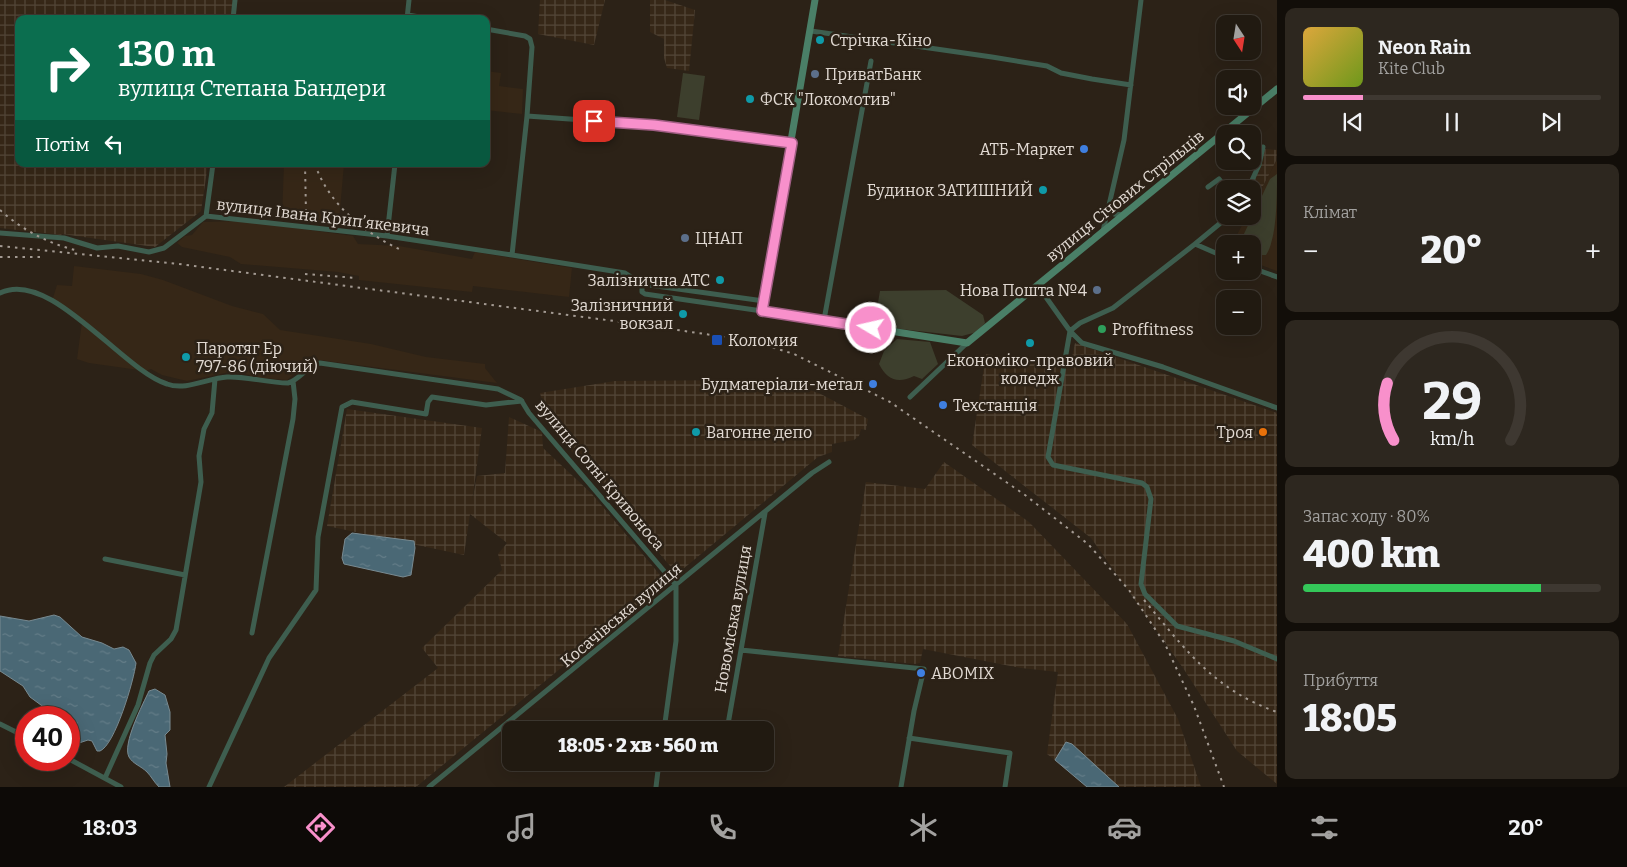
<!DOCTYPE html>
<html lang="uk">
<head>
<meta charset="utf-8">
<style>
  :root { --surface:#211a11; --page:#2d271f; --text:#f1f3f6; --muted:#a2a19f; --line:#3e3831; --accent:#f890cb }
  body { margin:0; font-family:Bitter,serif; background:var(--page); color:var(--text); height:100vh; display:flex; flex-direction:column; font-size:19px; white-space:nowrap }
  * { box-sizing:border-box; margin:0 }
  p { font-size:16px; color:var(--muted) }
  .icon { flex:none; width:28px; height:28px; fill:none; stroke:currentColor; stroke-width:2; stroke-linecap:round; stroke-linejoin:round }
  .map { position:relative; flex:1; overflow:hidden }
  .side { display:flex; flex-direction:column; gap:8px; padding:8px; background:#120e09; width:350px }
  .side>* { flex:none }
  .banner { position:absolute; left:15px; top:15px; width:475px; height:152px; border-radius:10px; box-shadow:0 5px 20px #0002,0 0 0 1px var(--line); background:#0b6e4f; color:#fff; overflow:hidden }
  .needle { width:32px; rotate:168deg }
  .tools { position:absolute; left:1216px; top:15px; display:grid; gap:10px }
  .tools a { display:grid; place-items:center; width:45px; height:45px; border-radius:10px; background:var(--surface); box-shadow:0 5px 20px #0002,0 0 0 1px var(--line); font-size:25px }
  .speed { position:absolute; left:15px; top:706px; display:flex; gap:10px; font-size:25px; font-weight:700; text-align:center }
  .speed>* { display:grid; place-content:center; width:65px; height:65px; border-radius:50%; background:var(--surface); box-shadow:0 5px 20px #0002,0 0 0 1px var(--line); line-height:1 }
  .speed .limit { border:8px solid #d22; background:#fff; color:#111 }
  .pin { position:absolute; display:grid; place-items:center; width:42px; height:42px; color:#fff; margin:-21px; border-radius:10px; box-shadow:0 2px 8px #0006 }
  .me { position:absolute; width:55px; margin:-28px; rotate:279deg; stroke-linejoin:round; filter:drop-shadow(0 0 4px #0008) }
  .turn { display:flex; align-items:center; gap:18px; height:105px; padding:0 20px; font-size:22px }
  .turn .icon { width:65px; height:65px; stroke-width:2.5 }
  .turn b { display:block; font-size:35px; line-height:42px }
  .then { display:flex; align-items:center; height:48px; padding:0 20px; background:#0003; gap:10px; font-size:19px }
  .big { font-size:38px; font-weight:800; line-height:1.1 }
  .side .widget { flex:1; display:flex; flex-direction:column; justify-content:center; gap:8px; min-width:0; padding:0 18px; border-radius:10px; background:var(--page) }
  .side .dial { align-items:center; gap:0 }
  .dial svg { height:130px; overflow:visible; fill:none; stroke:var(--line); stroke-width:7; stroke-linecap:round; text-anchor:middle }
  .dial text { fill:var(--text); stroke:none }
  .song { display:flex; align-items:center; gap:15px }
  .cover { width:60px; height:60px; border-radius:8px; background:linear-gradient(135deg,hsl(40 70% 55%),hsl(80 70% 35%)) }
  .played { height:5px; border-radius:2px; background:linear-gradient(90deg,var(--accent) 20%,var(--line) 20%) }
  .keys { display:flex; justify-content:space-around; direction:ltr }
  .heat { display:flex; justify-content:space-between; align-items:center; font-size:28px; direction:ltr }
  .charge { height:8px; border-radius:4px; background:linear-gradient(90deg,#34c759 80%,var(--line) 0) }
  .trip { position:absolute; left:502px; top:721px; width:272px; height:50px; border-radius:10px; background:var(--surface); box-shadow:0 5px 20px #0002,0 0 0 1px var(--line); font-weight:800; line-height:50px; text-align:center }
  .tabs { display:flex; height:80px; justify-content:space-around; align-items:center; background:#0d0a07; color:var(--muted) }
  .tabs .icon { width:35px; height:35px }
  .tabs .active { color:var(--accent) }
  .tabs b { font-size:22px; color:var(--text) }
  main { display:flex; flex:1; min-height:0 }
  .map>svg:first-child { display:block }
</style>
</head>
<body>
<main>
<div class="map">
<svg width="1277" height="787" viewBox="0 0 1277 787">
  <defs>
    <pattern id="industrial-grid" width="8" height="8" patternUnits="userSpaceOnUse" patternTransform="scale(1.25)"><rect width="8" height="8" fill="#362717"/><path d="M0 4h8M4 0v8" fill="none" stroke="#534638"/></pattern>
    <pattern id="water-ripples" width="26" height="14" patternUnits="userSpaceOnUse" patternTransform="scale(1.25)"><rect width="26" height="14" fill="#4a6875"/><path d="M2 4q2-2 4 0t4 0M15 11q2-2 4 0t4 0" fill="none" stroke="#647d88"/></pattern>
  </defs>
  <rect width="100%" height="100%" fill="#2c2217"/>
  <path fill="#362717" d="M486 71 501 73 499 86 523 89 522 114 486 110Z
    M1276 161 1277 162V271L1253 262 1252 244H1232L1247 216H1252L1253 205Z
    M284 164H344L339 221 282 218Z
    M243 221 353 236 358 244 399 246 472 259 475 252 572 268 569 297 473 286 472 292 359 280V276L338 272 241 264 230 257 182 247 177 243 185 236 192 235 203 222Z
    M74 266 141 274 163 280 232 306 263 314 280 330 371 344 426 357 485 364V368L497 383 319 360 312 359 287 380 250 377V375L230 372 187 381 162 375 151 369 146 371 89 363 77 359 82 322 52 301 57 285 72 286Z"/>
  <path fill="url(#industrial-grid)" d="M0 0H234L231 19H19V164H208L201 211 155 247 62 234 61 235 0 228Z
    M540 0H605L594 45 538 34Z
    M650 0H665L695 10 689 71 667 68 664 58V39L650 32Z
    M1265 149 1277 150 1276 161 1253 205 1252 189H1248Z
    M1075 343 1277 413V784L1237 751 1183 668 1091 538 972 445 986 354 1070 366Z
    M740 380 778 383 817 392 868 419 866 430 861 429 859 436 854 440 832 444V452L818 457 677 574 548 424 540 393 615 381Z
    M347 409 482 428 472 502 477 476 505 473 509 417 542 432 543 448 592 494 666 582 416 787H284L438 668 422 648 502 570 498 554 507 543 470 514 464 555 327 526Z
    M944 462 1029 522 1127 624 1178 719 1201 787H1088L1047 754 1058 672 1021 668 923 649 920 663 915 664 838 656 866 482 925 489Z"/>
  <path fill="#3d3f2d" d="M683 73 705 76 699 120 677 117Z
    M1277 174C1277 197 1277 239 1266 255H1254L1252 244H1243L1242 238 1270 179Z
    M946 290 983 315 985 323 977 332 962 336 874 326 880 291Z
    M897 339 930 342 938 364 922 379 914 376C898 384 887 380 879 364L884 351Z"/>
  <path fill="url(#water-ripples)" stroke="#788a91" d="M352 533 414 541 415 548 411 575 403 577 344 564 342 558 345 539Z
    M54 615 60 617 82 637 102 643 114 649 123 647 129 650 136 663C134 680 115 745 100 751H97L92 741 88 740 79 743 69 739V718L47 717 45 708 30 697 23 686 0 671V616L29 621Z
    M155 689 165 695 170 712V730L165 735 167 754 166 763 170 787H159C154 782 151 776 147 772 141 766 133 764 129 757 122 744 143 704 149 691Z
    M1066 742 1072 744 1119 787H1087L1055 760Z"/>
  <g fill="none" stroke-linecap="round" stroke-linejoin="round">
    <path stroke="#3e5e4f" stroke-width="5" d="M408 15 431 19
      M233 19 235 0
      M407 19 409 0
      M486 29 525 36 530 39 532 47 527 116 512 255
      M811 31 992 57 1047 66 1061 73 1092 79 1131 85
      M527 116 654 125 792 143
      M1208 187 1219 179 1227 189
      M1248 189 1259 165 1263 147
      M1110 207 1114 214 1123 215
      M206 216 213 164
      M1103 231 1124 140 1141 0
      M0 233 64 238 97 248 118 246 149 252 164 248 206 216 387 236 512 255 625 273 642 284 764 301
      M387 236 395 164
      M1195 244 1229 216
      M1225 257 1195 244 1113 308 1080 323 1070 331 1048 457 1053 465 1142 483 1147 487 1151 499 1141 584 1145 594 1177 626 1234 641 1277 659
      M1252 268 1277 277
      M642 284V292L645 294 762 311
      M1038 286 1070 331 1082 343 1163 367 1277 408
      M0 293C50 268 122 370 167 384 186 391 208 378 227 377 247 376 267 383 288 383 300 380 306 366 320 363L498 389 521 400 529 413 676 585
      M824 320 871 61
      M910 397 967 343
      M105 559 185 575
      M252 633 293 419 295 399 293 381
      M741 650 924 669 914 711 901 787
      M0 724 26 737
      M664 730 676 641V585
      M727 730 765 513
      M909 738 1010 753 1005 787
      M69 759 121 787
      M105 778 138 705 150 663 154 655 171 639 176 630 201 482 199 456 204 429 212 413 215 379
      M209 787 269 658 316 590 318 537 342 407 352 402 426 414 428 402 432 397 486 405 522 401
      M429 787 812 473 829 462
      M656 787 659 762"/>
    <path stroke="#4a7f67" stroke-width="7" d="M815 0 762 311 967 343 1277 89"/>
    <path stroke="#a39a92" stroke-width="2" stroke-dasharray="2.5 5" stroke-linecap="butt" d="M305 164 306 213
      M315 164C328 203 363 232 399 249
      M0 210C21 229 47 243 75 250
      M0 246 179 264 637 324 752 341 794 354 890 402 1025 495 1088 544 1129 590 1165 644 1194 706 1224 787
      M0 257H45
      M305 274 357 278
      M1144 600C1185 649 1214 690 1277 712"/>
  </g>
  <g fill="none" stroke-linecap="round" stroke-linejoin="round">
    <g stroke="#a15e84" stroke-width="12">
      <path id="route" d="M594 121 654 125 792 143 762 311 871 328"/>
    </g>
    <use href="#route" stroke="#f890cb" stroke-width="9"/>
  </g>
  <g fill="#0f9aa8" stroke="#2c2217" stroke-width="2">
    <circle cx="820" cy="40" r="5"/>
    <circle cx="750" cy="99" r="5"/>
    <circle cx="1043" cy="190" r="5"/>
    <circle cx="720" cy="280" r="5"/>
    <circle cx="683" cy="314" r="5"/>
    <circle cx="1030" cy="343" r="5"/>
    <circle cx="186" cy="357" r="5"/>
    <circle cx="696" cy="432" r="5"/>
  </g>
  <g fill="#5c6f8a" stroke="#2c2217" stroke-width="2">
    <circle cx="815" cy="74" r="5"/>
    <circle cx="685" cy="238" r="5"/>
    <circle cx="1097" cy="290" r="5"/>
  </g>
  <g fill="#3f7fe0" stroke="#2c2217" stroke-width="2">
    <circle cx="1084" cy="149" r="5"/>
    <circle cx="873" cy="384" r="5"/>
    <circle cx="943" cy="405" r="5"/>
    <circle cx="921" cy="673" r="5"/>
  </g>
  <circle fill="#2e9e5b" stroke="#2c2217" stroke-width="2" cx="1102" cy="329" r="5"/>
  <rect fill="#1a4fb4" stroke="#2c2217" stroke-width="2" x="711" y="334" width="12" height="12" rx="2.5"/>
  <circle fill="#e8710a" stroke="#2c2217" stroke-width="2" cx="1263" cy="432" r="5"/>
  <g text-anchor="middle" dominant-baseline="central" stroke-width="5" stroke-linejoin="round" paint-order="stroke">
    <g font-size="16" fill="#e2dad3" stroke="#2c2217" text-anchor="start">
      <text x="830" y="40">Стрічка-Кіно</text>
      <text x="825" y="74">ПриватБанк</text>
      <text x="760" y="99">ФСК "Локомотив"</text>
      <text x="1074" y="149" text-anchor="end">АТБ-Маркет</text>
      <text x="1033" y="190" text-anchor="end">Будинок ЗАТИШНИЙ</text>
      <text x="695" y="238">ЦНАП</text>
      <text x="710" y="280" text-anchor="end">Залізнична АТС</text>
      <text x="1087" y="290" text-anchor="end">Нова Пошта №4</text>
      <text x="673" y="305" text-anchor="end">Залізничний<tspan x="673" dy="18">вокзал</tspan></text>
      <text x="1112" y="329">Proffitness</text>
      <text x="728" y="340">Коломия</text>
      <text x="196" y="348">Паротяг Ер<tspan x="196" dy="18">797-86 (діючий)</tspan></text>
      <text x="1030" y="360" text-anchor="middle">Економіко-правовий<tspan x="1030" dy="18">коледж</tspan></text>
      <text x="863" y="384" text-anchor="end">Будматеріали-метал</text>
      <text x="953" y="405">Техстанція</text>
      <text x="706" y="432">Вагонне депо</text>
      <text x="1253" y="432" text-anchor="end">Троя</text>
      <text x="931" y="673">ABOMIX</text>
    </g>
    <g font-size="16" fill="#e2dad3" stroke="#2c2217">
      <text transform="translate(1125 196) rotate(-39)">вулиця Січових Стрільців</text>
      <text transform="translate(323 217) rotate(7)">вулиця Івана Крипʼякевича</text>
      <text transform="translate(600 475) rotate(50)">вулиця Сотні Кривоноса</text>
      <text transform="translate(621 615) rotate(-40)">Косачівська вулиця</text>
      <text transform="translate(733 619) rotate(-80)">Новоміська вулиця</text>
    </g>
  </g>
</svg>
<div class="tools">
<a><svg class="needle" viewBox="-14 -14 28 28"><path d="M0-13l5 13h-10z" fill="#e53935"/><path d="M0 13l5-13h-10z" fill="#a2a19f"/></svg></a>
<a><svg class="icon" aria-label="sound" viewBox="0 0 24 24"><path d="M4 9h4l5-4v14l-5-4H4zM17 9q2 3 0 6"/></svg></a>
<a><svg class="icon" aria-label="search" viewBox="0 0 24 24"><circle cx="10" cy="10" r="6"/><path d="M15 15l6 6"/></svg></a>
<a><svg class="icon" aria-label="layers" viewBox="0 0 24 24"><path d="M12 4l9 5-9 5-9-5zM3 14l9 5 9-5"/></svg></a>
<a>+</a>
<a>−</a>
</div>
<div class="speed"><div class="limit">40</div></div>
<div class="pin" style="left:594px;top:121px;background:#d93025"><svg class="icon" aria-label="arrive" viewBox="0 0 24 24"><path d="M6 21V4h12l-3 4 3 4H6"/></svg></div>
<svg class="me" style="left:871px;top:328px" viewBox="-20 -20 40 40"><circle r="17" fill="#f890cb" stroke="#fff" stroke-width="3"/><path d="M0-11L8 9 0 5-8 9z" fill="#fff"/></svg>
<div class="trip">18:05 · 2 хв · 560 m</div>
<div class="banner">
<div class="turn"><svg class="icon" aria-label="right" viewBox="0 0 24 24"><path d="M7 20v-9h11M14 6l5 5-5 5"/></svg><div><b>130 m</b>вулиця Степана Бандери</div></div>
<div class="then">Потім<svg class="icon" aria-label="left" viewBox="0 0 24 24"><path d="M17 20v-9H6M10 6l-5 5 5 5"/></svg></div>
</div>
</div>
<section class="side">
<div class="widget">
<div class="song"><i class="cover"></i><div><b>Neon Rain</b><p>Kite Club</p></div></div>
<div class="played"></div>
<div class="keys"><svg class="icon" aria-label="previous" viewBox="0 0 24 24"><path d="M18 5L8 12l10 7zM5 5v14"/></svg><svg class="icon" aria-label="pause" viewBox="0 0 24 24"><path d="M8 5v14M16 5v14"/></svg><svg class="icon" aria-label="next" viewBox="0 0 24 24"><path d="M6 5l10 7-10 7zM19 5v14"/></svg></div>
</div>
<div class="widget"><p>Клімат</p>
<div class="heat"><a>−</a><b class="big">20°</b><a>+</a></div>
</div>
<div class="widget dial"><svg viewBox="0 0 100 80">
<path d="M14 69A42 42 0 1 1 86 69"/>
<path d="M14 69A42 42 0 0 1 10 34" stroke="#f890cb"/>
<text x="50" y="56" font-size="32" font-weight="700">29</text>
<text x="50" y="72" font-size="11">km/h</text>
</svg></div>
<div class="widget"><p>Запас ходу · 80%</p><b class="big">400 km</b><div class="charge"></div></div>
<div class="widget"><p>Прибуття</p><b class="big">18:05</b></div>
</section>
</main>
<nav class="tabs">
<b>18:03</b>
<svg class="icon active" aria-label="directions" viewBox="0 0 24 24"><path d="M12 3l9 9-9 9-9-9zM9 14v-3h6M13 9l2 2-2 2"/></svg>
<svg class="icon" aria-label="music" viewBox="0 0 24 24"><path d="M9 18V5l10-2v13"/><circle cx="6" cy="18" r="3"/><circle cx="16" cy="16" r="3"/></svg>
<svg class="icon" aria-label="phone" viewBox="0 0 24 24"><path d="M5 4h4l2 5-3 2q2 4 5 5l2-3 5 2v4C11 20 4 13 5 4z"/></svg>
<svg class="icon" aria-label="climate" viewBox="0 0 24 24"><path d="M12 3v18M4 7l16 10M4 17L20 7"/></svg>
<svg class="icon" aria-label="car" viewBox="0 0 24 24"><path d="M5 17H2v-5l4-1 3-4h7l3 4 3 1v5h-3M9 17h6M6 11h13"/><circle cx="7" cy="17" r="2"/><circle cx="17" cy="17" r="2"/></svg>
<svg class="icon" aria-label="filters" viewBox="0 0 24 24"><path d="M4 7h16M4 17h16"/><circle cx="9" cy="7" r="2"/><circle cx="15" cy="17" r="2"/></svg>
<b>20°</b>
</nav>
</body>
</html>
